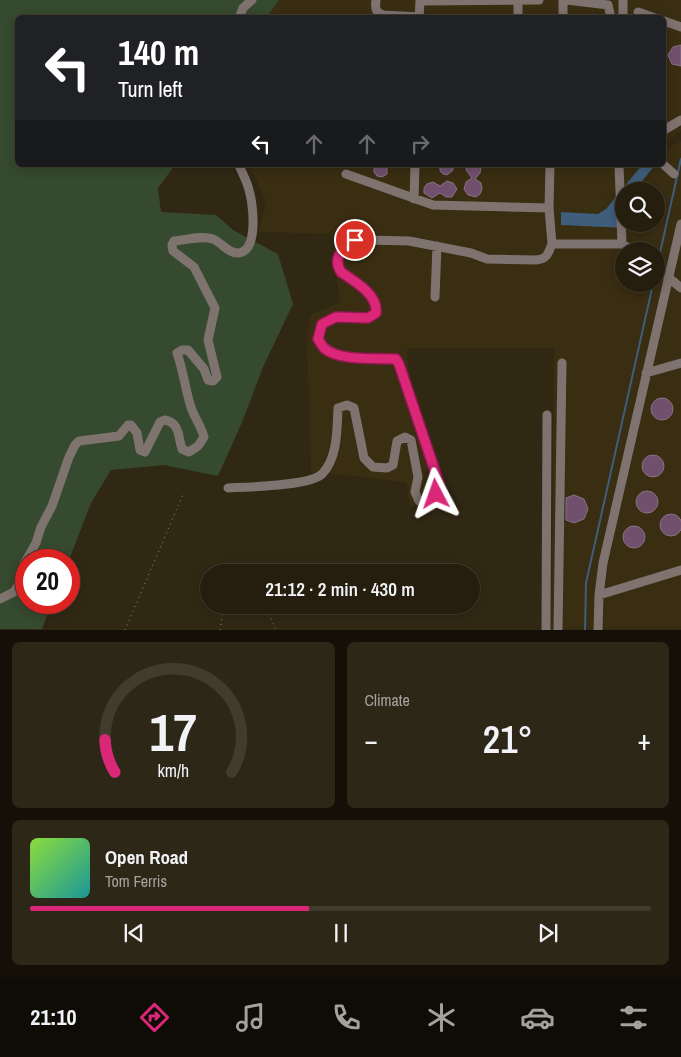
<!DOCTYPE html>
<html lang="en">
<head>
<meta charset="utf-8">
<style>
  :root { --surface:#251e0f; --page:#2d2718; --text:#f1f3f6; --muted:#a3a29e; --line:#423c2f; --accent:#db2777 }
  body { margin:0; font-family:"Archivo Narrow",sans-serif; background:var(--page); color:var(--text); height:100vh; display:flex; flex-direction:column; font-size:19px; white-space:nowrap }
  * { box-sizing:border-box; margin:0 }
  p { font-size:16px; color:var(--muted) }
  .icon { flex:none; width:28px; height:28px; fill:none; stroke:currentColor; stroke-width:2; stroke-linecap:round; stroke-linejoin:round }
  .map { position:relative; height:630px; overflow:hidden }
  .drawer { display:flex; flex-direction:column; gap:12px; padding:12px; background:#141008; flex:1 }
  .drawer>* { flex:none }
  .hud { position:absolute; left:15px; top:15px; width:651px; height:152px; border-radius:8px; box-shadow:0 2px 12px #0003,0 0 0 1px var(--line); background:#202124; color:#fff; overflow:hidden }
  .fabs { position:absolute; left:615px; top:182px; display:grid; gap:10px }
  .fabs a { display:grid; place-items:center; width:50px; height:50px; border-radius:50%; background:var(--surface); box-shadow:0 2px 12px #0003,0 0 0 1px var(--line); font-size:25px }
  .speed { position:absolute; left:15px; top:549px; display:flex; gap:10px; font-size:25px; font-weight:700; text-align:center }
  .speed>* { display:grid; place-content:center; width:65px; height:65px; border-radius:50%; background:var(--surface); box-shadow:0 2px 12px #0003,0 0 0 1px var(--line); line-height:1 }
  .speed .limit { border:8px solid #d22; background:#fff; color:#111 }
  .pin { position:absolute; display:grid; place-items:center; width:42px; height:42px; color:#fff; margin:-21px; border:2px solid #fff; border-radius:50%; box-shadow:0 1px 5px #0007 }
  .me { position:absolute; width:55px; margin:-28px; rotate:356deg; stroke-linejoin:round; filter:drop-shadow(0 0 4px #0008) }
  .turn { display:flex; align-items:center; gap:18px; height:105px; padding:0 20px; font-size:22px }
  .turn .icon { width:65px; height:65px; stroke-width:2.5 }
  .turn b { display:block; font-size:35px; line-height:42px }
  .lanes { display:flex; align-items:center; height:48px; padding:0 20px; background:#0003; justify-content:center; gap:25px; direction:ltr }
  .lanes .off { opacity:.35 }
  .big { font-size:38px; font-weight:600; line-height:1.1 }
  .drawer .card { flex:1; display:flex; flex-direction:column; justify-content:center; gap:8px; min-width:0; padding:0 18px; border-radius:8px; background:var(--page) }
  .drawer .dial { align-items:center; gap:0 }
  .dial svg { height:130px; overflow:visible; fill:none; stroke:var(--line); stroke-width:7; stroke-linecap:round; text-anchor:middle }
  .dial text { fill:var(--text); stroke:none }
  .song { display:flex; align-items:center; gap:15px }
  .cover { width:60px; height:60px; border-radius:8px; background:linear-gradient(135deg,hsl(90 70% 55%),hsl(180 70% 35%)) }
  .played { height:5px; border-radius:2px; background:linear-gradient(90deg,var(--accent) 45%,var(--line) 45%) }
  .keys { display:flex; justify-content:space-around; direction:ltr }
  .heat { display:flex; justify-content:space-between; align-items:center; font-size:28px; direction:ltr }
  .drawer .tiles { flex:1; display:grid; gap:12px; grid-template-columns:1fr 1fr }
  .card:last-child { grid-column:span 2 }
  .trip { position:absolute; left:200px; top:564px; width:280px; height:50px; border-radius:25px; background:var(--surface); box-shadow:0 2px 12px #0003,0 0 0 1px var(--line); font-weight:600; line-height:50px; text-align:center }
  .menu { display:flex; height:80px; justify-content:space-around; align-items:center; background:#0f0c06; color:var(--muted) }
  .menu .icon { width:35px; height:35px }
  .menu .active { color:var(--accent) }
  .menu b { font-size:22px; color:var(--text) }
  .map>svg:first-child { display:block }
</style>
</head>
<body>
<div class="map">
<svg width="681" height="630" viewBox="0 0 681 630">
  <rect width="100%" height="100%" fill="#312814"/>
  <path fill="#392d12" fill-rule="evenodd" d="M275 0H681V131L664 142V18H263Z
    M681 141V629H551L554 348H407L410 388 447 491 437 512 410 506 406 483 365 477 311 472 307 344 310 315 340 303 331 234 259 232 266 202 250 165H642L606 209 598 214 561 213V225L627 227 628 224H656V191H634L655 165H664V153L668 148ZM624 251H656V284H624Z"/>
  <path fill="#364a2f" d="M0 0H279L267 17 18 18V165H175L158 188 161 212 216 215 233 230 278 254 293 304 263 367 243 420 218 476 164 465 111 470 91 503 69 560H26V602L52 603 42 629H0Z"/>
  <path fill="#3e5e7c" d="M642 165H655L634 191H624V224H628L627 228 561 225V212L598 214 606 209Z"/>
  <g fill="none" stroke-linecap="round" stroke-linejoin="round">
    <path stroke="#3e5e7c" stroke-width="2" d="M657 266 681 159
      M585 630 586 583 653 284"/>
  </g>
  <path fill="#71506d" stroke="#867283" d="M681 45V66L672 64 668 55 673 47Z
    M374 165H387V174L382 177 377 176 374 172Z
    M440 165H453V170L447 175 443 174 440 171Z
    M467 165H480L481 168 480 173 475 179 481 183 482 189 480 194 476 197 468 195 464 189 466 182 472 178 466 170Z
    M447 181 453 183 457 189 452 197H446L440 193 432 198 424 193V188L427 184 433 182 440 186Z
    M651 409a11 11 0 1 1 22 0a11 11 0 1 1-22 0Z
    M642 466a11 11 0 1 1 22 0a11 11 0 1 1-22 0Z
    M636 502a11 11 0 1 1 22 0a11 11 0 1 1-22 0Z
    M574 495 584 499 588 509 584 519 574 523 566 520V498Z
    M660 525a11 11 0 1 1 22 0a11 11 0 1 1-22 0Z
    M623 537a11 11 0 1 1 22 0a11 11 0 1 1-22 0Z"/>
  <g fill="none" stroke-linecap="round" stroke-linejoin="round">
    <path stroke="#908979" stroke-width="1" stroke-dasharray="1 4" stroke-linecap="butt" d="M230 572 231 568H241L249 572
      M265 605 275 628 278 630
      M125 630 184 492
      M220 630 224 605"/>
    <path stroke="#7f7370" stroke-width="9" d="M376 0C375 8 375 12 383 15L419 17
      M567 0 608 5 611 18
      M638 12 655 18
      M239 18 243 8 252 0
      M419 18 420 1 539 0
      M518 18V0
      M563 18V0
      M623 18V0
      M664 21 681 27
      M664 130 681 120
      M550 165 549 208 552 244
      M619 165 622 244 634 251
      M664 165 674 174
      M346 174 433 205 549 208
      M414 199 415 165
      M656 267 681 288
      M435 297 437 246
      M646 373 681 363
      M228 488C247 487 310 486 322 474 338 458 337 428 338 408L347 405 354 408 364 458 373 467 387 468 393 465 397 441 405 437 411 440 418 477 415 492 419 501H428L436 494 439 483 399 364 395 359C370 358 333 363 318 339L322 324 336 317 368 318 376 313C378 294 355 283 341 272L337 260 344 246 355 240H365L409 241 471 253 487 259 536 260C547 259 548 254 552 244H622
      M599 595 681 570
      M0 599 14 592 19 584 24 564 36 543 41 527 52 506 69 457 75 445 79 441 119 436 128 425H131L137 433 140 450 145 452 160 422 165 420C180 423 178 437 182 449L189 452 198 446 204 437C201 425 193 416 190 404 185 387 183 370 177 353L182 350H188L204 369 208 380 213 381 217 377 208 340 215 308 194 267 173 251 172 245 174 241C186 240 202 235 213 239 222 243 229 254 239 253 259 250 253 203 249 190 247 181 242 173 239 165
      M546 630 547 415
      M558 630 562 363
      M598 630 599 595 603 563 681 224"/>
  </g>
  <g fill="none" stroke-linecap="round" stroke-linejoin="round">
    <g stroke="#8e194d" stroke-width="12">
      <path id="route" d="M355 240C343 247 332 258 341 272 355 282 378 294 376 313L368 318 336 317 322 324 318 339C320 342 322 346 325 349 340 361 376 358 396 359L399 364 439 483 436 494"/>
    </g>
    <use href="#route" stroke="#db2777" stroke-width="9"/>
  </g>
</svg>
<div class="fabs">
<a><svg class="icon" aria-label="search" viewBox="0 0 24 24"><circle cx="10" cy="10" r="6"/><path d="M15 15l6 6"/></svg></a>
<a><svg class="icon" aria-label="layers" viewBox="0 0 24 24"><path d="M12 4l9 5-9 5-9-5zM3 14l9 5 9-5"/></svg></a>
</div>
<div class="speed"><div class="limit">20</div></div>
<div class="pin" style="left:355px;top:240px;background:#d93025"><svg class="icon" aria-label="arrive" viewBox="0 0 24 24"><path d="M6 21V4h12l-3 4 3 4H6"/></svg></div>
<svg class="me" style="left:436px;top:494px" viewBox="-20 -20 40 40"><path d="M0-17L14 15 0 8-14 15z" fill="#db2777" stroke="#fff" stroke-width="4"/></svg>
<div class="trip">21:12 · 2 min · 430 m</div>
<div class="hud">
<div class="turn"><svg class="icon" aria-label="left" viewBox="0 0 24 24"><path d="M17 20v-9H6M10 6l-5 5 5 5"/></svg><div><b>140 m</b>Turn left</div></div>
<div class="lanes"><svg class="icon" aria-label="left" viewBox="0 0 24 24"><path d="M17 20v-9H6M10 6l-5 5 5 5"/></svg><svg class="icon off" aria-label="ahead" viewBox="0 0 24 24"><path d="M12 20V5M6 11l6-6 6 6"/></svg><svg class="icon off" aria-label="ahead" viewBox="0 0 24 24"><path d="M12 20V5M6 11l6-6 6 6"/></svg><svg class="icon off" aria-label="right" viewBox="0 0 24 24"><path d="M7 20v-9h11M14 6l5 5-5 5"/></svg></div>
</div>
</div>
<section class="drawer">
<div class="tiles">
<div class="card dial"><svg viewBox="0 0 100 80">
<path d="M14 69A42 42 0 1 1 86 69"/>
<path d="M14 69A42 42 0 0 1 8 49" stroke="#db2777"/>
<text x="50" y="56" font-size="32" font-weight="700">17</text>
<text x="50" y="72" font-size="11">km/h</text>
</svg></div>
<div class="card"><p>Climate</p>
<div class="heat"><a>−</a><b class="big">21°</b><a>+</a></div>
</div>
<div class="card">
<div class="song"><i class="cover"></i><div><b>Open Road</b><p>Tom Ferris</p></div></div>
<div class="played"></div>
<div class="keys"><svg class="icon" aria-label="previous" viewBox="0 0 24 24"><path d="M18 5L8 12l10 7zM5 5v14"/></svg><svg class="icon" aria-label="pause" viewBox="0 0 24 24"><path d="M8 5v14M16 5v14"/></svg><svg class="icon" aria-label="next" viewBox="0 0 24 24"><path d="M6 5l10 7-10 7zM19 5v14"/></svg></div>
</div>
</div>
</section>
<nav class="menu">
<b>21:10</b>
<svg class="icon active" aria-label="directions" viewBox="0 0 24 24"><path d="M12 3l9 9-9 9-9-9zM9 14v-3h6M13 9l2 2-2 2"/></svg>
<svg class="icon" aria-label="music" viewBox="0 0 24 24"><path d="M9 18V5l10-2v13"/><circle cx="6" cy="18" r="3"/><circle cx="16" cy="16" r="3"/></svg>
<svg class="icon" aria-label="phone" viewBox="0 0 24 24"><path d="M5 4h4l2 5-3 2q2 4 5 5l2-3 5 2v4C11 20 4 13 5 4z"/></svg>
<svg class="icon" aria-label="climate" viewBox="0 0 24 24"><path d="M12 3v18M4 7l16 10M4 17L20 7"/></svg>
<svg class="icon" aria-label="car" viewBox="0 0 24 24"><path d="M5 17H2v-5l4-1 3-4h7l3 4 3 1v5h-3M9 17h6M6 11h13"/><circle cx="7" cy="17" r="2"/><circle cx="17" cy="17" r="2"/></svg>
<svg class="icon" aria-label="filters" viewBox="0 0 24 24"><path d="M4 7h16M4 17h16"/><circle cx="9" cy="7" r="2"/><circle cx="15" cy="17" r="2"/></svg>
</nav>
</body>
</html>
